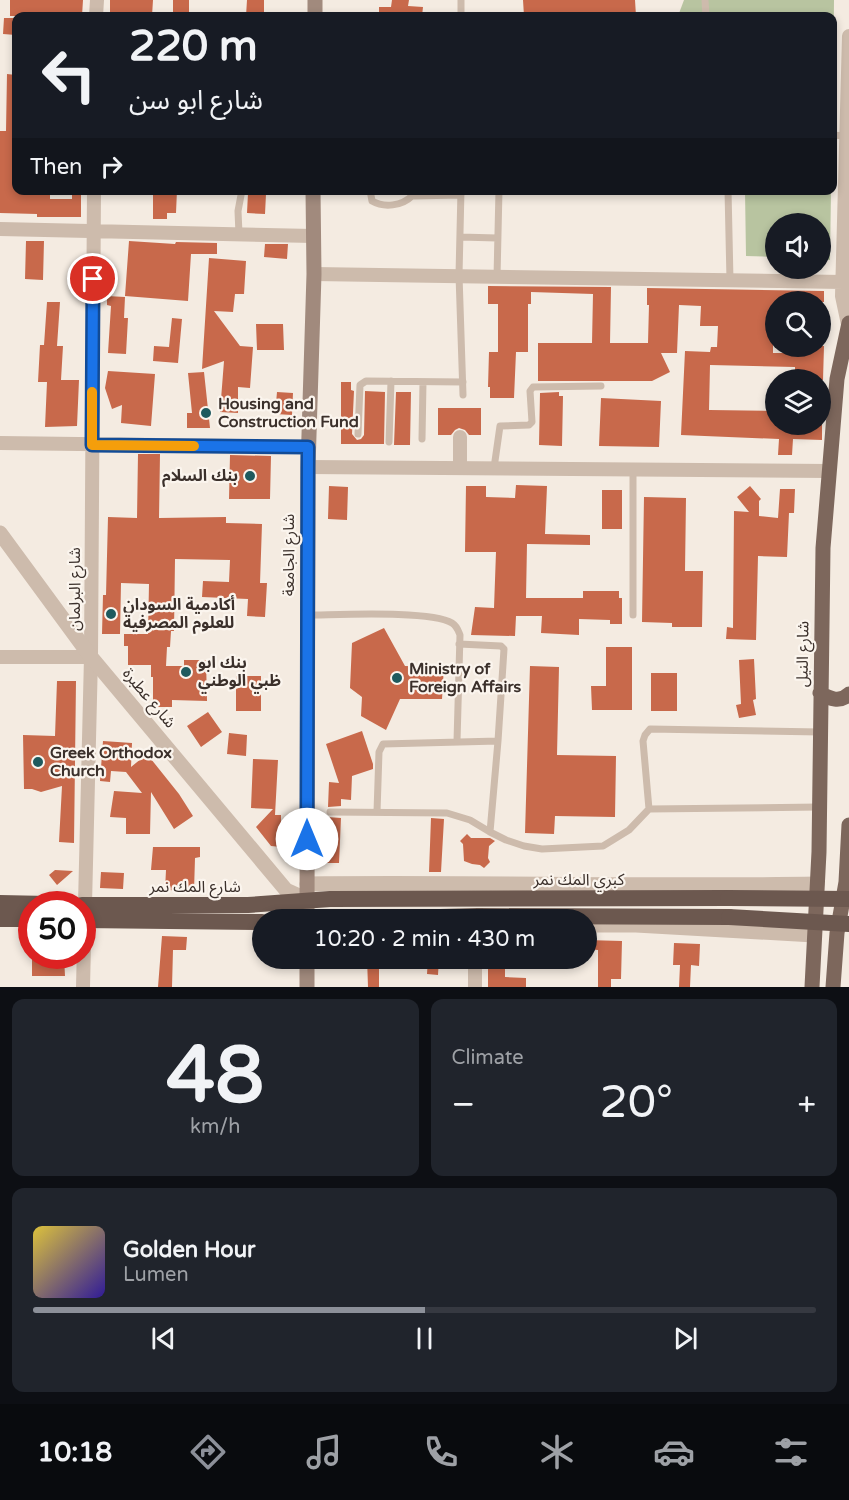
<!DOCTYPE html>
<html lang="en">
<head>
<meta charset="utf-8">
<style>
  :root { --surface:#171b24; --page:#20242c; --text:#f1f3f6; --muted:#9ea1a6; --line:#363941; --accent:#8c9099 }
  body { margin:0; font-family:"Varela Round","Noto Sans Arabic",sans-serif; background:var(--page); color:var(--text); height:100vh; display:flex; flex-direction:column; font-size:22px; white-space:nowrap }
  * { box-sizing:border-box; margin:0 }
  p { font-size:20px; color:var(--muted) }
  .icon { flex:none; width:33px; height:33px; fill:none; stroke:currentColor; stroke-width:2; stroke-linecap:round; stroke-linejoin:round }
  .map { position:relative; height:987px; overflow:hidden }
  .sheet { display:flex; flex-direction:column; gap:12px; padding:12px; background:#0d0f14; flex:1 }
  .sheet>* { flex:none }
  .banner { position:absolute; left:12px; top:12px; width:825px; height:183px; border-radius:12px; box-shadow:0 3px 9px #0003; background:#171b24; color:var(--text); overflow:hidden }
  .buttons { position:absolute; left:765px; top:213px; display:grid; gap:12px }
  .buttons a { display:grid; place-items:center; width:66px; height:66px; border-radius:50%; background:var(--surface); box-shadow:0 3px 9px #0003; font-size:30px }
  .speed { position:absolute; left:18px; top:891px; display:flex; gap:12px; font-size:30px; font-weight:700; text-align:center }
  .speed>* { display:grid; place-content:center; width:78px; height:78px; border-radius:50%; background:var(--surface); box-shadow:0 3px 9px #0003; line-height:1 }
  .speed .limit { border:9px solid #d22; background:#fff; color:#111 }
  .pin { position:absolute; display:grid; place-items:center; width:51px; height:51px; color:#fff; margin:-26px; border:3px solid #fff; border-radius:50%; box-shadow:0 2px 6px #0007 }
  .me { position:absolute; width:66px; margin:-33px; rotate:0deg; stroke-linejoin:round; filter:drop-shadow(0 0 4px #0008) }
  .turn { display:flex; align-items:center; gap:21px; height:126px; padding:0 18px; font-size:27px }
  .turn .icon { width:78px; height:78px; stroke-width:2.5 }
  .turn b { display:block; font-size:42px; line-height:51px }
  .then { display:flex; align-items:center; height:57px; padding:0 18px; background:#0003; gap:12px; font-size:22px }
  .big { font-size:45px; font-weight:600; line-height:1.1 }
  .sheet .card { flex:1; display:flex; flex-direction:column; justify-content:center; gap:9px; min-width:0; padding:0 21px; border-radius:12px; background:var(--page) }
  .sheet .dial { align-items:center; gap:0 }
  .dial b { font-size:78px; line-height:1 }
  .song { display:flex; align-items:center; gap:18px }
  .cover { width:72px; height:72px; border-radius:9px; background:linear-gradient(135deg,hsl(50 70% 55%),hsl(250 70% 35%)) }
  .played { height:6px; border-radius:3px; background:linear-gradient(90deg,var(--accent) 50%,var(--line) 50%) }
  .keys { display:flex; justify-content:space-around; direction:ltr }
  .heat { display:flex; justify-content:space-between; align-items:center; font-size:33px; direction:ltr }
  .sheet .tiles { flex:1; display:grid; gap:12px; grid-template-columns:1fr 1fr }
  .card:last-child { grid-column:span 2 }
  .trip { position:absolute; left:252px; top:909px; width:345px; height:60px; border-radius:30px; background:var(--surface); box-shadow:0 3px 9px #0003; font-weight:600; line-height:60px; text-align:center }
  .tab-bar { display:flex; height:96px; justify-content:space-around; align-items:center; background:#090b0e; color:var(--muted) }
  .tab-bar .icon { width:42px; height:42px }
  .tab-bar .on { color:var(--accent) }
  .tab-bar b { font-size:27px; color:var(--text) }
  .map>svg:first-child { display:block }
</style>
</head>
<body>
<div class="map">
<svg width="849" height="987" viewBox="0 0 849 987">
  <rect width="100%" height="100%" fill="#f4ebe1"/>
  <path fill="#b8c4a0" d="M684 0H834L833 103 832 16H678Z
    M745 191H831L830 260 821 259 820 224H776L775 257 746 256Z"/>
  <path fill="#c8694b" d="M10 0H83L82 16H10Z
    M110 0H153L152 16H110Z
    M173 0H189V16H173Z
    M247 0H264V16H246Z
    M392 0H409L408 6 423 7 422 16H379V7H391Z
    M523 0H635L636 16H524Z
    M4 18H16V35L3 34Z
    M7 74 16 75V190H50V199H72V190H81V217H37V214L0 213V131H6Z
    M153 190H177L176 213H167V219H153Z
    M248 193 266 194 265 214 247 213Z
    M26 241H44L43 280 25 279Z
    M129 241 175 244 176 242 217 243V254H191L188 301 125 296Z
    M265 244H288L287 259 264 257Z
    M209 258 246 261 244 294H235L233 312 214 311 240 346 253 347 250 388 238 387V413L220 412 224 361 202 369Z
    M488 286 611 287 610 343H648L649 305H647V288L824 291V302H776V313H773V353H806V346H824L823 380H803L804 373H795V367L710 365 709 410 776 411V424H822V440L793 439 792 455H778L779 439 681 435 685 351 710 352 711 347H717L718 326H700L701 306 679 305 677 353H661L670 372 652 381H538V343H592L593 294 531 292V304H528V352H516L514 398H490V387H488L489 352H498V304H488Z
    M107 296 125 297 124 318H128L126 354 108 353 111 306 107 305Z
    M47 302H60L57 346H63L61 380H79L77 426 45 427 47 382H38L40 345H44Z
    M172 318 182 319 178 363 153 361 154 346 169 347Z
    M256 324H283L284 350H257Z
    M108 371 155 374 151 426 121 423 122 405 112 409 105 388Z
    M204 372 210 428H187V413H192L188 373Z
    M341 382H351V390L354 391 352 434 357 440 361 439 364 435 365 391 385 392 384 444H341Z
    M277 392 293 393 292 415 275 414Z
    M396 392H411L410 445H394Z
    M559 392V396H563L562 446 539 445 540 393Z
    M601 398 661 401 659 447 599 446Z
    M438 408H481V435H469L465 430 459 428 455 430 451 435H438Z
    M138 454H160L159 518 226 517V523L262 524 260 583H267L265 617 247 616 248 599 202 597 203 581 229 582 230 560 175 559 174 631H171L170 647H167L166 666H184V660H206L207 701 172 700V707H153V677H151V665H128V646H124V634H148L149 584 121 583 120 634H102L103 595H106L108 517 137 518Z
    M230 455 271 456 270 499H229Z
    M516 485 547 486 545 534 590 535V545L527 544 526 598H583V591H619V598H622V624H610V620L579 619V635L541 633 542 616H516L515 636 471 635 475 607 494 608 496 552H465L466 486H486V497L515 498Z
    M329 486 348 487 347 520 328 519Z
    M750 486 761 499 759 501V516L778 518 780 489H795L794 513H789L787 557 758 556 756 640 726 639 727 627 733 628 734 511 749 512 737 497Z
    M602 490H622V529H602Z
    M644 497 686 498 685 571H703L702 627H672V623L642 622Z
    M384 628 405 666 444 667 442 699H400L386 730 361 716 362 697 350 688 352 643Z
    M606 647H632V710H592L591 686H606Z
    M754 659 756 699 753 700 756 715 739 718 736 705 741 704 739 660Z
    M530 666 559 667 557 755 616 756 615 817 555 816 554 834 525 833Z
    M651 673H677V711H651Z
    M236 676H261V711H236Z
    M57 681H76L74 843 59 842 62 786 41 792 32 789H24L23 735 55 736Z
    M208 712 222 732 201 747 187 726Z
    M362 731 373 764V769L352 776 351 800 341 799V806L328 807 329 782 339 783 326 744Z
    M229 733 247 735 246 756 227 754Z
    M103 741 132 743 131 767 147 754 179 794 193 816 174 829 151 792 150 834H126V818L110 817 114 791 142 793 126 772 111 771 110 782 100 781Z
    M253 759 278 760 275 815H281V847L271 846 256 827 273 809 251 808Z
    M327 817 341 818 339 863H326Z
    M431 818 444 819 441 872H429Z
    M467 834 471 838H490L495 841 489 846 488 858 490 862 484 868 480 865 472 864 464 861 463 844 460 841Z
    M153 847H200V857L195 858 194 891 165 890 166 870H151Z
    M55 870 73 871 57 885 49 875Z
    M101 872 124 873 123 889 100 888Z
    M162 936 187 937 186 950H173L172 987H158Z
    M586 940 622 941 621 979H611V987H598V950L586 949Z
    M674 943 700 944 699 966 691 965 690 987H679L680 965H673Z
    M32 956H64L65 976H32Z
    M367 958H379V987H368Z
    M428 958H439L438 975 427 974Z
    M488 958H505V977L526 978V987H488Z"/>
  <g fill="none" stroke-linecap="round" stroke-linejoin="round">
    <path stroke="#cdbbac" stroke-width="7" d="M705 0 706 16
      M461 16V0
      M832 135 846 136
      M370 190 372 201C384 208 402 206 412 196L461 195
      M461 190 459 275 463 395
      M728 190 730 280
      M239 234 238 211 242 190
      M460 237 497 238
      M497 277 499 190
      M358 434 360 385 366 381 463 382
      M422 439 423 382
      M389 442 391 381
      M494 468 500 426 529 425 532 422 530 391 533 387 601 386
      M633 470V615
      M307 615C336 615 431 610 452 623 457 626 458 630 460 635L457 741
      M459 644 501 646 504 649 498 741
      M649 809 819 807
      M330 812 447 813 470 820 490 832 506 840 524 846 542 849 603 846 629 830 649 809 643 741 645 735 650 729 820 732
      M377 812 379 752 383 744 498 741 490 832"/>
    <path stroke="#cdbbac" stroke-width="14" d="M96 16 97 0
      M849 36 842 296 849 329
      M0 229 313 236
      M314 274 843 282
      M460 437V468
      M0 443 308 447
      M308 467 829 471
      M0 657H91
      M83 987 91 657 94 190
      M475 987V958"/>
    <path stroke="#cdbbac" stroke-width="15" d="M0 533 91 657 286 890 308 900
      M307 884C477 882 647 887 817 884
      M586 925H636L814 935"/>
    <path stroke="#a18a7d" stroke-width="15" d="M315 16V0
      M307 920 308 467 314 274 313 190
      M307 987V958"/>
    <path stroke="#7d675c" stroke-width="15" d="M820 693C830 699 840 703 849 694
      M812 987 819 852 823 548 837 379 849 323
      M833 987 837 933 846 882 849 825"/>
    <path stroke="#6c584f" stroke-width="16" d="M0 903 48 904
      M82 905H248L330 899 728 898
      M0 919H32
      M82 920 262 922
      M328 920 478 916 729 917"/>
    <path stroke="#6c584f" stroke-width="16" d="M728 898 849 899
      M729 917 849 924"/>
  </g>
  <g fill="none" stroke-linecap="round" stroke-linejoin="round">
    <g stroke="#114b97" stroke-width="15">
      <path id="route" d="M93 279 92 445 308 447 307 839"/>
    </g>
    <use href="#route" stroke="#1a73e8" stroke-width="10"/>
    <path stroke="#f59e0b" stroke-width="10" d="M92 392V445L194 446"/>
  </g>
  <g fill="#1f5a5e" stroke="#fbf5ee" stroke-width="2">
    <circle cx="206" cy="413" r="6"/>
    <circle cx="250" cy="476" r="6"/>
    <circle cx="111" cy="614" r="6"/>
    <circle cx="186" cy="672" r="6"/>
    <circle cx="397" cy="678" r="6"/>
    <circle cx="38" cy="762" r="6"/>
  </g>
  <g text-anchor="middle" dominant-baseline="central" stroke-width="4.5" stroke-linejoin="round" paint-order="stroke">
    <g font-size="16" font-weight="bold" fill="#3b302b" stroke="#fbf5ee" text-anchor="start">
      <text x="218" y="404">Housing and<tspan x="218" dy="18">Construction Fund</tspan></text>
      <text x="238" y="476" text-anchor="end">بنك السلام</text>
      <text x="123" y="605">أكادمية السودان<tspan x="123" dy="18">للعلوم المصرفية</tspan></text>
      <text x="198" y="663">بنك ابو<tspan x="198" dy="18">ظبي الوطني</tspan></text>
      <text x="409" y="669">Ministry of<tspan x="409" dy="18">Foreign Affairs</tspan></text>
      <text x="50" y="753">Greek Orthodox<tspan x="50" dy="18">Church</tspan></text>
    </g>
    <g font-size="16" fill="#3b302b" stroke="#fbf5ee">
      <text transform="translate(289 555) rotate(-90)">شارع الجامعة</text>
      <text transform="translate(75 589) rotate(-90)">شارع البرلمان</text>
      <text transform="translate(803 654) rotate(-89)">شارع النيل</text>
      <text transform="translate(149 698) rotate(50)">شارع عطبرة</text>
      <text x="579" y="880">كبري المك نمر</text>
      <text x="195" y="887">شارع المك نمر</text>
    </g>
  </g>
</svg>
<div class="buttons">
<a><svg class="icon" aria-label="sound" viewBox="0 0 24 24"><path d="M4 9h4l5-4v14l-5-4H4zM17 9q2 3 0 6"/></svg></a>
<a><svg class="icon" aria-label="search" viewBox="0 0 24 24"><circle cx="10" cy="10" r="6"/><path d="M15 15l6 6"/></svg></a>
<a><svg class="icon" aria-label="layers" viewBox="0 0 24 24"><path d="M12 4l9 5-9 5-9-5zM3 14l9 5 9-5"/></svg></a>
</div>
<div class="speed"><div class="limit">50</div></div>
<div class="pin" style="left:93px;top:279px;background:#d93025"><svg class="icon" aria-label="arrive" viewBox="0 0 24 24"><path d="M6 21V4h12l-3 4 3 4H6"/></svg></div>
<svg class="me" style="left:307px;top:839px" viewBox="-20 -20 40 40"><circle r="19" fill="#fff"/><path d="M0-13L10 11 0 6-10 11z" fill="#1a73e8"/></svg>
<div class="trip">10:20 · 2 min · 430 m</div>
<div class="banner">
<div class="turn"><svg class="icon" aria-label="left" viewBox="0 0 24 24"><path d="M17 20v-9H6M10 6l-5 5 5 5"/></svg><div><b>220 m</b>شارع ابو سن</div></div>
<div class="then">Then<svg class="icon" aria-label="right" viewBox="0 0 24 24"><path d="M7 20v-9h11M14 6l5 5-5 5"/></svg></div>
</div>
</div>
<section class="sheet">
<div class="tiles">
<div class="card dial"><b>48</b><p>km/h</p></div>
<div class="card"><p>Climate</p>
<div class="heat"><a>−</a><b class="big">20°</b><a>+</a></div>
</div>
<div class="card">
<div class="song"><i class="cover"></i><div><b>Golden Hour</b><p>Lumen</p></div></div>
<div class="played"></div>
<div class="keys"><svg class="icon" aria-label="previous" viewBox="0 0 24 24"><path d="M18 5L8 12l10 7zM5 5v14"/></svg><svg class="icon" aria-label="pause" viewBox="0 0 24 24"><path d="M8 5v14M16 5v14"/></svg><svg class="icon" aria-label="next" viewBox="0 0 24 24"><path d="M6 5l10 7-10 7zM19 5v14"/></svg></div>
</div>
</div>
</section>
<nav class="tab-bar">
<b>10:18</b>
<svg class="icon on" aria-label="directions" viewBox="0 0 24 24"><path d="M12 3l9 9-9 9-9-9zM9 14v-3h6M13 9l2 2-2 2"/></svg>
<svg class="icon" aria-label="music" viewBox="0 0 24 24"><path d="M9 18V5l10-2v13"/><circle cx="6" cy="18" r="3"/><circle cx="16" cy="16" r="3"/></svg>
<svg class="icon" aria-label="phone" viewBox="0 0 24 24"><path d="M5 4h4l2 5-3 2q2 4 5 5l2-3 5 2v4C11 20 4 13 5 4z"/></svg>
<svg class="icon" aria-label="climate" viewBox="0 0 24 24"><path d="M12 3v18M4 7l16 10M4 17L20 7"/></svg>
<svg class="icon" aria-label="car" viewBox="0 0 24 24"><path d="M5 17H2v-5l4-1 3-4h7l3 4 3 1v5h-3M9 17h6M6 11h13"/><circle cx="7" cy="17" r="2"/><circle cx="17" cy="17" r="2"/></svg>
<svg class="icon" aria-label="filters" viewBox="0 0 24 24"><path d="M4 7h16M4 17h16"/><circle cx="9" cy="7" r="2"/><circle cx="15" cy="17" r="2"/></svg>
</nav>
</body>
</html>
